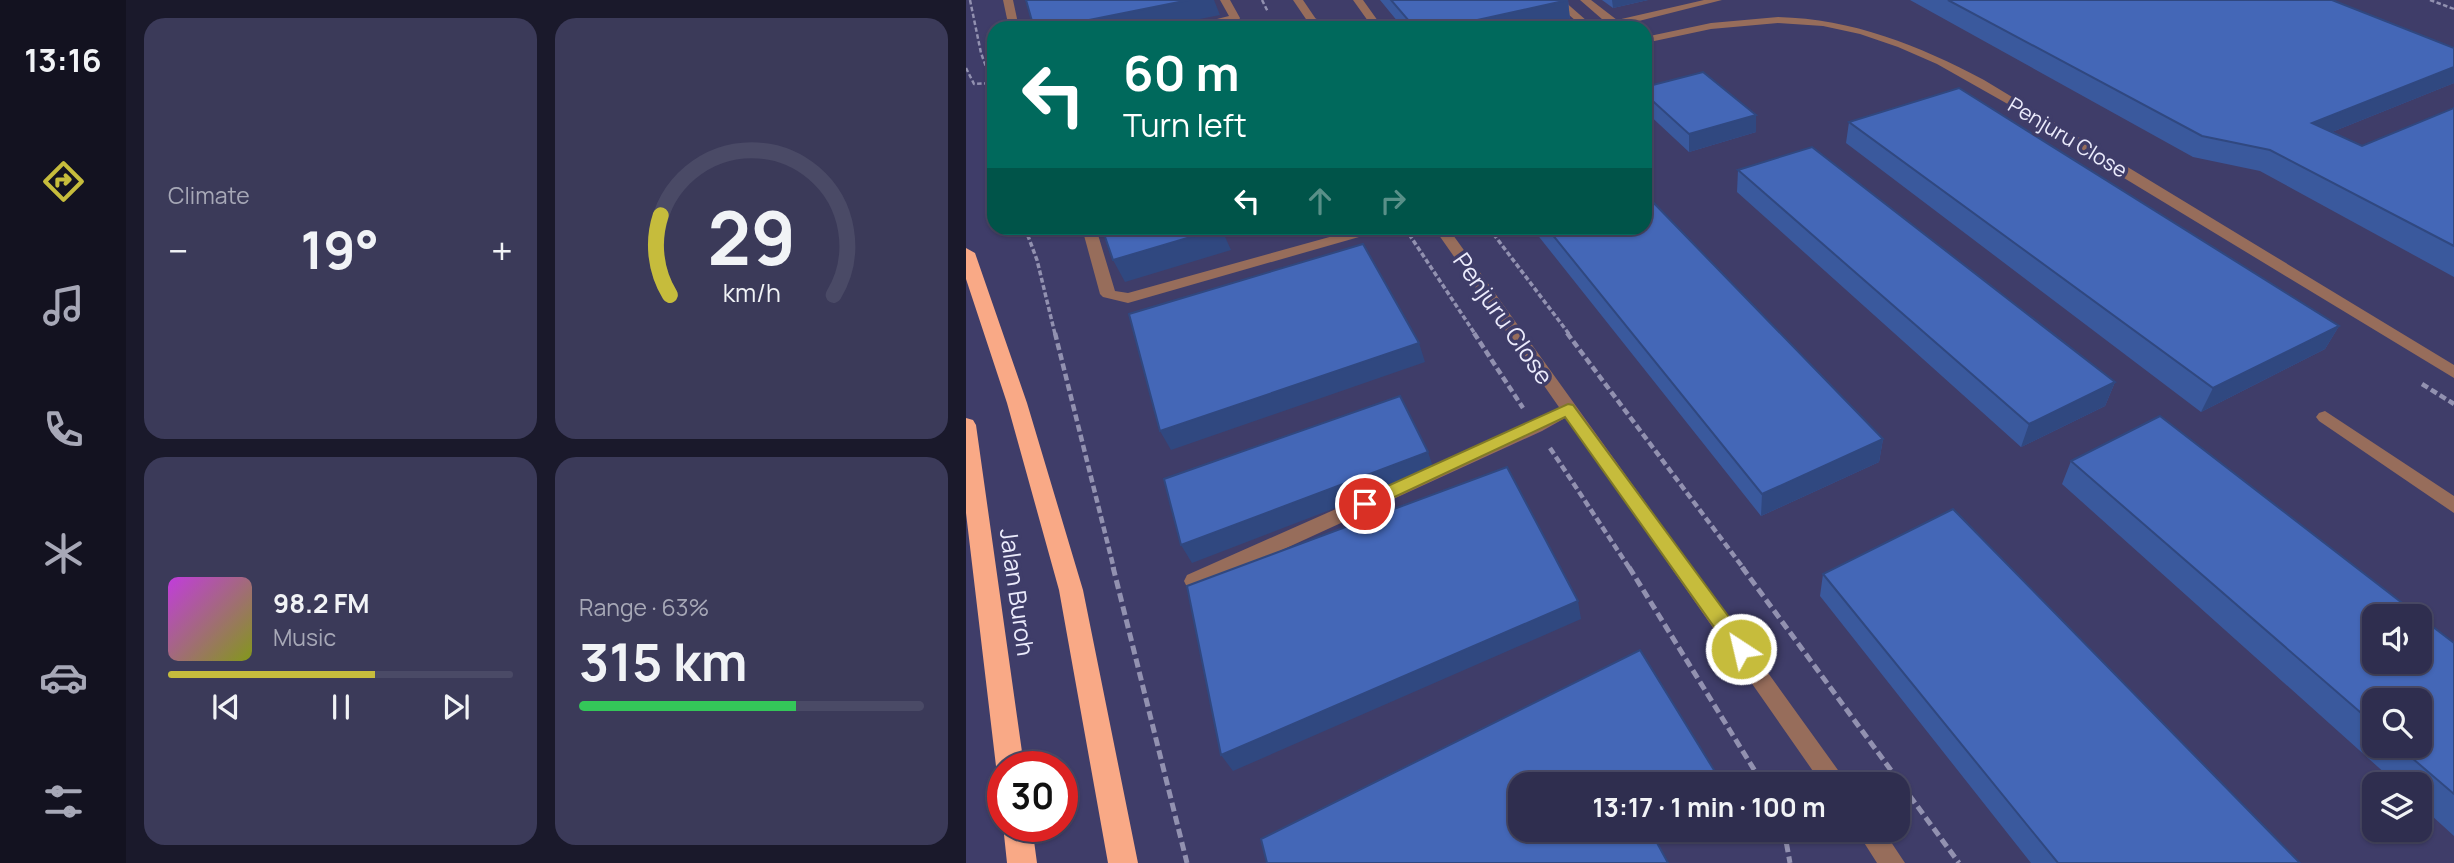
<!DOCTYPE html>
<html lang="en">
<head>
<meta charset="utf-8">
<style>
  :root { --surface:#2f2e4f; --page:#3b3a59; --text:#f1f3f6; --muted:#a7a8b7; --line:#4a4a66; --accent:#c6bc3c }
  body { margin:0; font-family:Manrope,sans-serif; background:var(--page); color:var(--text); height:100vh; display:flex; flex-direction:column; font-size:26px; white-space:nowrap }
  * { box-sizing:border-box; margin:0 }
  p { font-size:23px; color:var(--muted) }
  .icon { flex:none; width:38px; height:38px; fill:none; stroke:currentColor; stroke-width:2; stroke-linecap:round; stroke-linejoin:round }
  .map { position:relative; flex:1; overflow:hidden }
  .drawer { display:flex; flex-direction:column; gap:18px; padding:18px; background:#1a192b; width:840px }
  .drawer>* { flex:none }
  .hud { position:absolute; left:21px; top:21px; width:665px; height:214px; border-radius:21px; box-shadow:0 2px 5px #0004,0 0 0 2px var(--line); background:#00695c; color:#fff; overflow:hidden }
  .tools { position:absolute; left:1396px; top:604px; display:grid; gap:14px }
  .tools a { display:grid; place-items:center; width:70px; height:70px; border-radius:14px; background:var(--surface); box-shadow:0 2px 5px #0004,0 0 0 2px var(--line); font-size:35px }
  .speed { position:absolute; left:21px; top:751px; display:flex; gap:14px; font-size:35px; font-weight:700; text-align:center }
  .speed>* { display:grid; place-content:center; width:91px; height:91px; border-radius:50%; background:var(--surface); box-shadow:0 2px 5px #0004,0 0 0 2px var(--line); line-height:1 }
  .speed .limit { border:10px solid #d22; background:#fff; color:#111 }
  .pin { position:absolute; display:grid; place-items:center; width:60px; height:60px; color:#fff; margin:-30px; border:4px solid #fff; border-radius:50%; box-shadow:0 2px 7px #0007 }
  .me { position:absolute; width:77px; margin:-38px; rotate:325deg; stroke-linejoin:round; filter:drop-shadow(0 0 5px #0008) }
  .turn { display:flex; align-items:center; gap:24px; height:147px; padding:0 21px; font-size:32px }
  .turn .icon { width:91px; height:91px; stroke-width:2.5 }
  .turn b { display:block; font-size:49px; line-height:60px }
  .lanes { display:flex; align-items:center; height:66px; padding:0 21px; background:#0003; justify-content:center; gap:35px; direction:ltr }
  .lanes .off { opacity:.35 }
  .big { font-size:52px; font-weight:700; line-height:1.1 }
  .drawer .tile { flex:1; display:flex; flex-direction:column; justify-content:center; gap:10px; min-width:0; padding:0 24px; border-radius:21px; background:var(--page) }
  .drawer .dial { align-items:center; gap:0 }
  .dial svg { height:182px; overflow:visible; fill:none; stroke:var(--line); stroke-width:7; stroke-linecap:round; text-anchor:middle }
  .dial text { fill:var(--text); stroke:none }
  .song { display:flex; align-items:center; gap:21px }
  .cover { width:84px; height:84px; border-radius:10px; background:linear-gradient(135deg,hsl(290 70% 55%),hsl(70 70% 35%)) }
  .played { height:7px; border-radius:4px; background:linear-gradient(90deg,var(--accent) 60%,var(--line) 60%) }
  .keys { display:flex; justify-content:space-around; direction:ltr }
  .heat { display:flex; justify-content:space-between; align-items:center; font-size:38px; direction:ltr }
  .charge { height:10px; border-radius:5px; background:linear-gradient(90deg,#34c759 63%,var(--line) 0) }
  .drawer .tiles { flex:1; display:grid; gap:18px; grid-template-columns:repeat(2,1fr) }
  .trip { position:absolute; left:542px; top:772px; width:402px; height:70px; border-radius:21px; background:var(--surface); box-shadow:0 2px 5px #0004,0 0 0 2px var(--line); font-weight:700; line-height:70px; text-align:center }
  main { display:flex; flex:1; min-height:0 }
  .menu { display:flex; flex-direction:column; width:126px; justify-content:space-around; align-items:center; background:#131220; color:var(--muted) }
  .menu .icon { width:49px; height:49px }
  .menu .on { color:var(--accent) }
  .menu b { font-size:32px; color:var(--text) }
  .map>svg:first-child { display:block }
</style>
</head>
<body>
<main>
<nav class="menu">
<b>13:16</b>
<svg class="icon on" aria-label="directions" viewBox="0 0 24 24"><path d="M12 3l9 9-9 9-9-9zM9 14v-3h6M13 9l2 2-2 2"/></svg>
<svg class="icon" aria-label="music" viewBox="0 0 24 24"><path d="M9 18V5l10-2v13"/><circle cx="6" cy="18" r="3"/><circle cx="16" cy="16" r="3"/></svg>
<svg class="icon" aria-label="phone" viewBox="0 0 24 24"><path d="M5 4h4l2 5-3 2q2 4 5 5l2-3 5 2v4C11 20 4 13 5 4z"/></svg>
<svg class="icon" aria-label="climate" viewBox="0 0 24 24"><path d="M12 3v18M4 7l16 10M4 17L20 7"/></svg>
<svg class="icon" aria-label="car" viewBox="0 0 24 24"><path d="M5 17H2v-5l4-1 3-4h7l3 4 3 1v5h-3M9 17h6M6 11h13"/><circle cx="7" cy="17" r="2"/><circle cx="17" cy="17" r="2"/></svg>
<svg class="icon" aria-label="filters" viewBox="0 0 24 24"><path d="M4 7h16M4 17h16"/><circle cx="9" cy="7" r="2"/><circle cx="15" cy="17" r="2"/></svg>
</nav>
<section class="drawer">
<div class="tiles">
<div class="tile"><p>Climate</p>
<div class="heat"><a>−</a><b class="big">19°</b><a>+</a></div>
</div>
<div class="tile dial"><svg viewBox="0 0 100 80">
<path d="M14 69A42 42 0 1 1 86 69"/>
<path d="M14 69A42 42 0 0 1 10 34" stroke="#c6bc3c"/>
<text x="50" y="56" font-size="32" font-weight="700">29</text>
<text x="50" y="72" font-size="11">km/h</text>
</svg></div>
<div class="tile">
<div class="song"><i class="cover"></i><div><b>98.2 FM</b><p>Music</p></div></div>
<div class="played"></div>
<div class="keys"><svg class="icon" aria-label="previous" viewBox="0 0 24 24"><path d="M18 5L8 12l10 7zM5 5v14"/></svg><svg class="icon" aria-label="pause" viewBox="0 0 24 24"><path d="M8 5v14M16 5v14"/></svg><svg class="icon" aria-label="next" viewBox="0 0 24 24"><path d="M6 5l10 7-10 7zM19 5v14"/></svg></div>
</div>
<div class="tile"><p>Range · 63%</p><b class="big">315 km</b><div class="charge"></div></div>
</div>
</section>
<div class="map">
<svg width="1488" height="863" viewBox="0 0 1488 863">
  <rect width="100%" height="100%" fill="#3f3d69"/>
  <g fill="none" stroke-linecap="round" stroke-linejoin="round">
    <path stroke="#9291b0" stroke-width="2.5" stroke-dasharray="4.5 2.5" stroke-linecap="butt" d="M4 0 15 53 26 83 28 108
      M296 0 302 12
      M1464 0 1488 9
      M0 68 8 84 26 83"/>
    <path stroke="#9291b0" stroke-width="3.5" stroke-dasharray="5 2.5" stroke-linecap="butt" d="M59 228 71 260 89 334
      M439 228 509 334
      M523 228 603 334"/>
    <path stroke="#9291b0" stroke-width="4.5" stroke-dasharray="7 3.5" stroke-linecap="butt" d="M89 333 148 569
      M508 333 557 408
      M601 333 778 569
      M1456 384 1488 404
      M584 448 664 569"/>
    <path stroke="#9291b0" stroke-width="5" stroke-dasharray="9 4.5" stroke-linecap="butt" d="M147 567 221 863
      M663 567 797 784
      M776 567 993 863
      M818 830 824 863"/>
    <path fill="#976d5b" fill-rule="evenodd" d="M37 0H47L53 28H43Z
      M254 0H264L274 18 273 20 235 28H215L263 16Z
      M387 0H397L417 28H407Z
      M586 0H597L629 28H618Z
      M614 0H625L651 20 738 0H756L657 25 659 28 644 26Z
      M347 18 351 19V23L325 28H302Z
      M116 228H130L149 291 162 293 396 228H416L414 231 162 303 137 297 134 294Z
      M602 403 608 405 611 409 608 413 576 431 235 587 228 589 221 587 218 581 221 575 564 423Z
      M1359 411 1488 496V513L1353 421 1350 417 1353 413Z"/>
    <path fill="#976d5b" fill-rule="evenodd" d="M327 0H337L356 28H346Z
      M812 17C887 19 952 45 1018 80L1488 365V378L1153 175 1047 107 971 64 932 47 894 34 857 26 812 23 745 29 679 43V37L745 23Z
      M468 228H482L882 784H856Z
      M890 830H917L939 863H911Z"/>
    <path fill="#f9a986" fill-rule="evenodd" d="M0 248 9 253 61 403 117 590 172 863H142L93 590 41 403 0 279Z
      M0 418 7 420 10 425 58 766H37V777L30 766 0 513Z
      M37 825 66 826 71 863H41Z"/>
  </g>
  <path fill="#3a599d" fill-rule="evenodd" d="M414 0H602L604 20 567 28H437Z
    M636 0H682L647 8Z
    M944 0H1366L1488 48V83L1366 132 1396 146 1488 108V277L1294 171 1227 157Z
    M679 87 790 132 723 152 679 111Z
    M883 122 1373 326 1359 349 1235 412 880 143Z
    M772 170 1149 382 1139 406 1055 447 771 192Z
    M566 228H679L917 439 913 462 795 516Z
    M1105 461 1488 643V836L1454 805V784H1431L1096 484ZM1409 700 1454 746H1409Z
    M857 574 1334 863H1065L854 596Z"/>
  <path fill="#304880" d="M223 0H248L254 15 189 28H83Z
    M602 0 604 20 567 28H475Z
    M646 0H682L647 8Z
    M1488 67V83L1336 144 1346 123Z
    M790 115V132L723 152V134Z
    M255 228 265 250 159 282 147 260Z
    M1373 326 1359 349 1235 412 1247 388Z
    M453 343 459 362 205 450 194 431Z
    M1149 382 1139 406 1055 447 1063 424Z
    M917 439 913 462 795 516 796 494Z
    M462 452 468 470 226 563 215 545Z
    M612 601 615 619 267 771 255 755Z
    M683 830H703L684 841Z"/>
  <path fill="#4467b7" stroke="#304880" stroke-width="2" d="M60 0H223L83 28H68Z
    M425 0H602L475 28H449Z
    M982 0H1366L1488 48V67L1346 123 1396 146 1488 108V246L1304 150 1236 136Z
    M265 24 267 28H243Z
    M737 72 790 115 723 134 679 94V87Z
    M993 88 1373 326 1247 388 883 122Z
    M846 147 1149 382 1063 424 772 170Z
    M679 194 917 439 796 494 581 228H679Z
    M136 228H255L147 260Z
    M397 244 453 343 194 431 163 314Z
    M434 396 462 452 215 545 198 479Z
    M1194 416 1453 616H1409V662H1454V617L1488 643V794L1432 746H1454V700H1409V725L1105 461Z
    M541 467 612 601 255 755 221 586Z
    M987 509 1334 863H1092L857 574Z
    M674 650 756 783 555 784V830H684L702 863H301L295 839Z"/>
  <path fill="#c6bc3c" stroke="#817a27" stroke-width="2" d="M602 404 607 405 782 643 785 649 782 655 775 658 768 655 599 417 405 508H393L390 504 393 499Z"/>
  <g text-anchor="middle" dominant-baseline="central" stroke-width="7" stroke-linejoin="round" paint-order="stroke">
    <g font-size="21" fill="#ebebfc" stroke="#3f3d69">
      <text transform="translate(1102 137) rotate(31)">Penjuru Close</text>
    </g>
    <g font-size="24" fill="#ebebfc" stroke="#3f3d69">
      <text transform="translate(538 318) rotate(55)">Penjuru Close</text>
      <text transform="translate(52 592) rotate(82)">Jalan Buroh</text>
    </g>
  </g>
</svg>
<div class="tools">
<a><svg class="icon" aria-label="sound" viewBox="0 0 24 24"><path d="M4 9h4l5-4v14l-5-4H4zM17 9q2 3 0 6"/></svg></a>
<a><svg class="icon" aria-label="search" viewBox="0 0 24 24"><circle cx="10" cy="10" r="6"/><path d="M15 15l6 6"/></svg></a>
<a><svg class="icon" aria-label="layers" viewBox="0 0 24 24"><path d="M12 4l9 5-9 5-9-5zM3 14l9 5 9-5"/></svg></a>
</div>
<div class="speed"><div class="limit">30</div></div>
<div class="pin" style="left:399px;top:504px;background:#d93025"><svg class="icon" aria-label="arrive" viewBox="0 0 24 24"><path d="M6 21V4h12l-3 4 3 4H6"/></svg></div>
<svg class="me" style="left:775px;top:649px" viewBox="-20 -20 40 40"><circle r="17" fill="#c6bc3c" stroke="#fff" stroke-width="3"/><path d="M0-11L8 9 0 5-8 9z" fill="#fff"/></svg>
<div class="trip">13:17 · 1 min · 100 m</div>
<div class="hud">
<div class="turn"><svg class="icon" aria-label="left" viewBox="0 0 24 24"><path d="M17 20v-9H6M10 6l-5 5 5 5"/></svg><div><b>60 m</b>Turn left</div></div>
<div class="lanes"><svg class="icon" aria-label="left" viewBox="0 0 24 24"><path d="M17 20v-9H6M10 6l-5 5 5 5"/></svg><svg class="icon off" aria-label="ahead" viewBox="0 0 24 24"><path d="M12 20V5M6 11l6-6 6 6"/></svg><svg class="icon off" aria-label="right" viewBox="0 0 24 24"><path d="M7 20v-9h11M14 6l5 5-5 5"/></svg></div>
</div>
</div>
</main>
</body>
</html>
